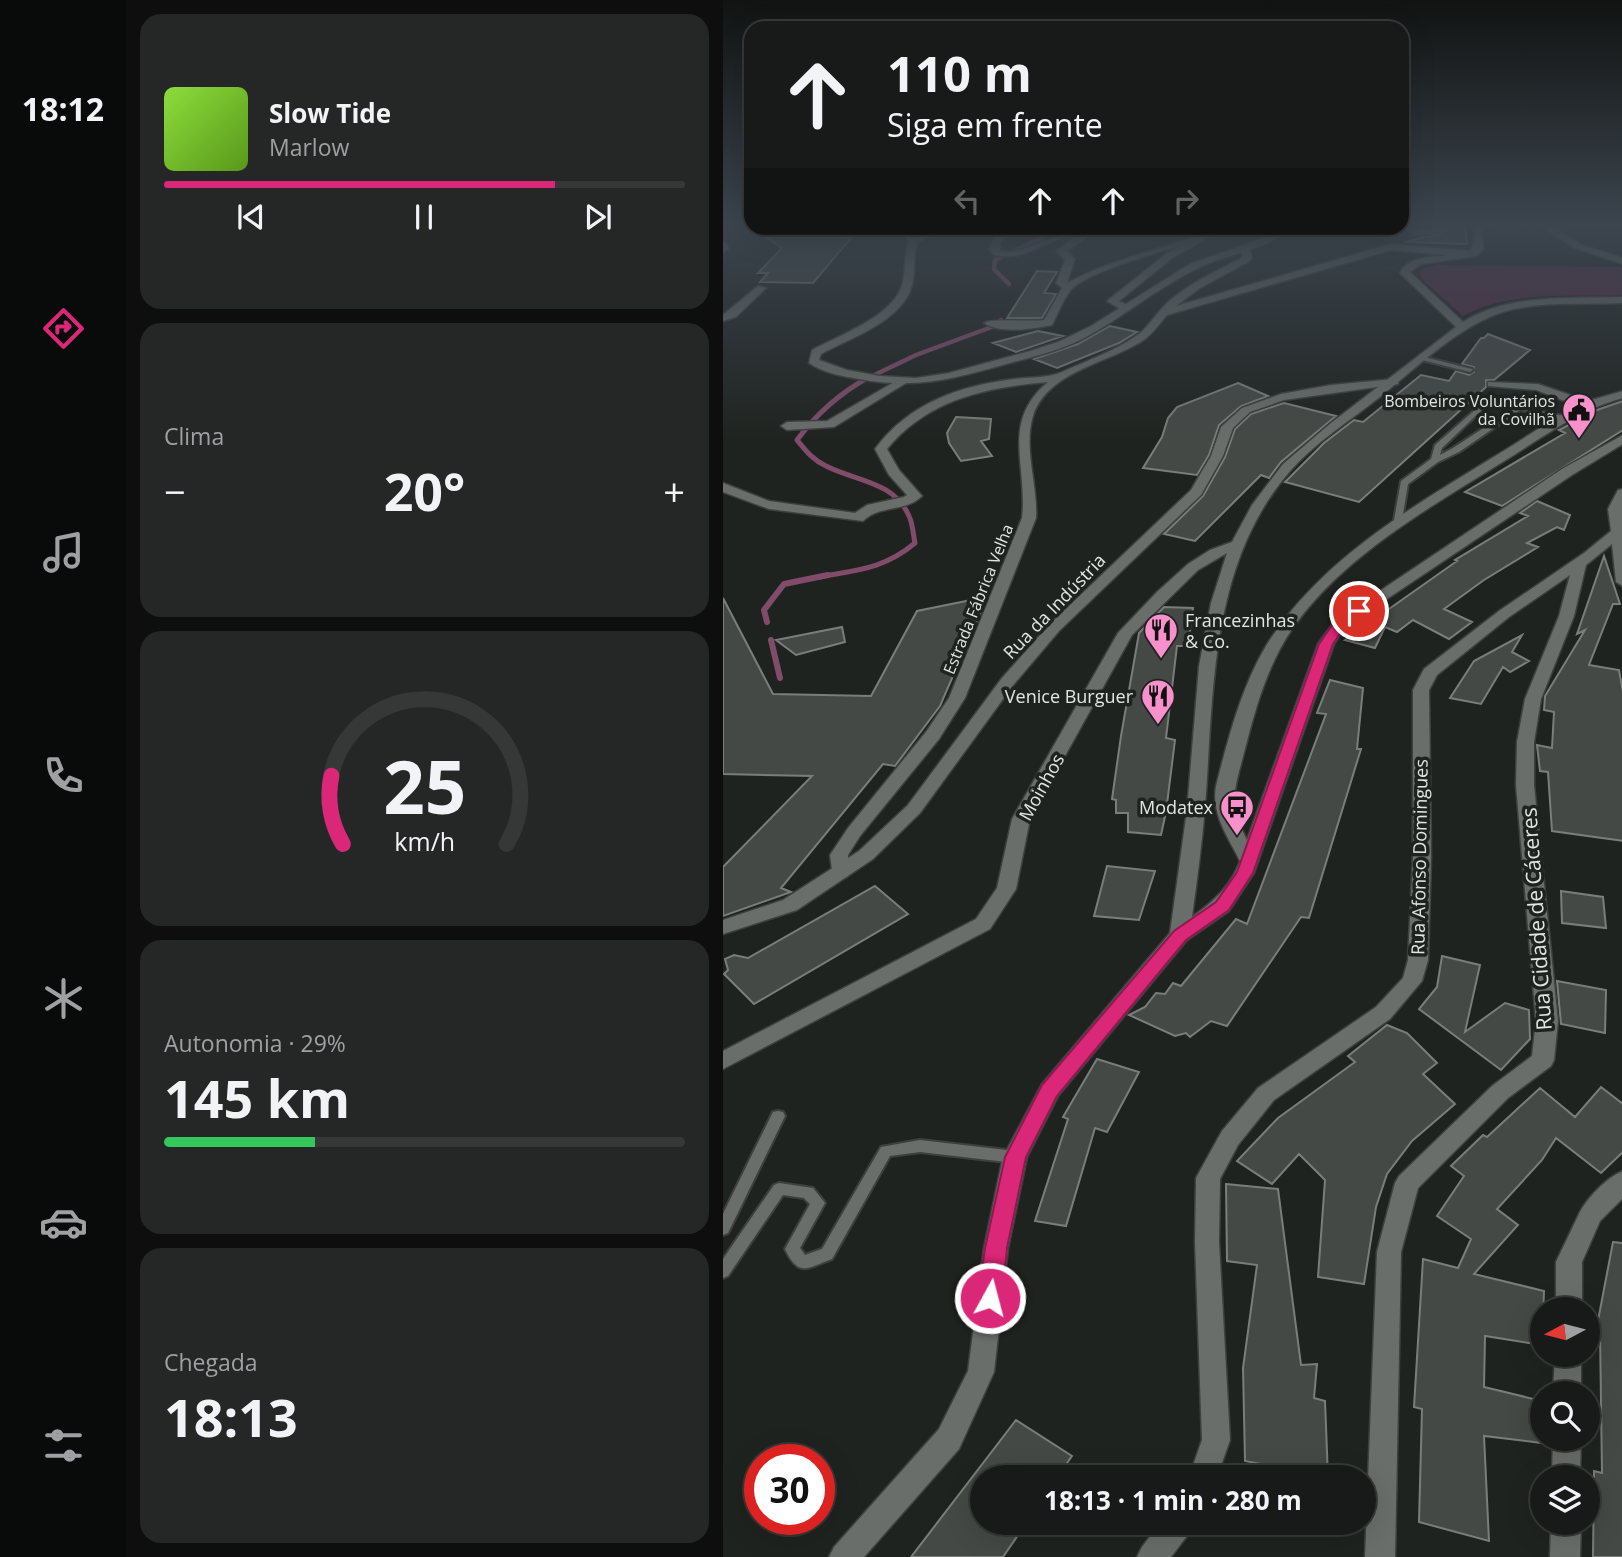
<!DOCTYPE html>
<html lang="pt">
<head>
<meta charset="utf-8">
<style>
  :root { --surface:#171a18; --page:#242725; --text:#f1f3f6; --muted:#9ea1a2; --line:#363837; --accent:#db2777 }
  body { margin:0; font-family:"Open Sans",sans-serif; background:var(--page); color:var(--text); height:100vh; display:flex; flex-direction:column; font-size:26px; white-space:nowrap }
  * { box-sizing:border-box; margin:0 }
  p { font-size:23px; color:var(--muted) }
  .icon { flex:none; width:38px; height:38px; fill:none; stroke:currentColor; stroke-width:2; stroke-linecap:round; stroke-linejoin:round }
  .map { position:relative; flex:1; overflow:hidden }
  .drawer { display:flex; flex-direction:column; gap:14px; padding:14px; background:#0d0e0d; width:597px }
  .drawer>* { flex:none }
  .top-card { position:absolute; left:21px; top:21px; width:665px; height:214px; border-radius:21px; box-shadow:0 7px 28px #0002,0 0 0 2px var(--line); background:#171a18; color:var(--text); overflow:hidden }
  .needle { width:46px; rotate:263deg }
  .fabs { position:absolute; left:807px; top:1297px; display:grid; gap:14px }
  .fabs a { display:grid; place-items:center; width:70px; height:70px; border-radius:50%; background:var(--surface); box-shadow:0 7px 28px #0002,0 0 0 2px var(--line); font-size:35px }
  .speed { position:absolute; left:21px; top:1444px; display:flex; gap:14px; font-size:35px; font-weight:700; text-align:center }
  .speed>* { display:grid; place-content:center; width:91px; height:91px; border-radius:50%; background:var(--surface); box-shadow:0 7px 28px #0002,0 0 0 2px var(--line); line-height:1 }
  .speed .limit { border:10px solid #d22; background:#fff; color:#111 }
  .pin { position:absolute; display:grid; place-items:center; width:60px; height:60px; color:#fff; margin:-30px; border:4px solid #fff; border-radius:50%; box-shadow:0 2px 7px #0007 }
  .me { position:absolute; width:77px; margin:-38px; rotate:7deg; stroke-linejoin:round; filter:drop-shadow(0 0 5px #0008) }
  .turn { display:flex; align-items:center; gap:24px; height:147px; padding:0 28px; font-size:32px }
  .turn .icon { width:91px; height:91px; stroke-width:2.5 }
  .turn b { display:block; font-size:49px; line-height:60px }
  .lanes { display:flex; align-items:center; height:66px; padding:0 28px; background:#0003; justify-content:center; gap:35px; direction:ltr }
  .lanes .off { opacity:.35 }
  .big { font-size:52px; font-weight:700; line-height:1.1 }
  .drawer .tile { flex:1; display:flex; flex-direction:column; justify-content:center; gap:10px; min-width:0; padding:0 24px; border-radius:21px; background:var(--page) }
  .drawer .dial { align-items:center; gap:0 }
  .dial svg { height:182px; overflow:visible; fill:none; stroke:var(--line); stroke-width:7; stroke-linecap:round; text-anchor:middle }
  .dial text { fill:var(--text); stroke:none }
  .song { display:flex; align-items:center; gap:21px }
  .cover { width:84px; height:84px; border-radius:10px; background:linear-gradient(135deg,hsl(90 70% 55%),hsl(90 70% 35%)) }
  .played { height:7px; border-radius:4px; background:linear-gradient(90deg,var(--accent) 75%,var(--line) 75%) }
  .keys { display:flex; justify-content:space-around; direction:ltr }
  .heat { display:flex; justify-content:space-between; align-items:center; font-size:38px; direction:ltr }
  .charge { height:10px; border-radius:5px; background:linear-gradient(90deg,#34c759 29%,var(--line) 0) }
  .trip { position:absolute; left:247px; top:1465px; width:406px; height:70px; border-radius:35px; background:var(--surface); box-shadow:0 7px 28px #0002,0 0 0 2px var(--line); font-weight:700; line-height:70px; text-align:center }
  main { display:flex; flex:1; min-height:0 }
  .tabs { display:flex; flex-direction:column; width:126px; justify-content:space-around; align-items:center; background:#090a0a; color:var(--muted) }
  .tabs .icon { width:49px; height:49px }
  .tabs .selected { color:var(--accent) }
  .tabs b { font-size:32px; color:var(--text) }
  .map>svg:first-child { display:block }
</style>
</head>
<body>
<main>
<nav class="tabs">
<b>18:12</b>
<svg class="icon selected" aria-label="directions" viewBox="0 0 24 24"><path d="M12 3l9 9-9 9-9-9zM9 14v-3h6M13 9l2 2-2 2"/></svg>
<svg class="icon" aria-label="music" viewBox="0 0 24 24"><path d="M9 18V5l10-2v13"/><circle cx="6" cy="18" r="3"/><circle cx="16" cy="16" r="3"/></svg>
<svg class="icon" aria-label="phone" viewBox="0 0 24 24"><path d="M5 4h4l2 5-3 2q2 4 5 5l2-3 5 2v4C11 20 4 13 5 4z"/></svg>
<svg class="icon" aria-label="climate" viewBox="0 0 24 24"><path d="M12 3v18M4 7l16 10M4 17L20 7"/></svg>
<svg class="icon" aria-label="car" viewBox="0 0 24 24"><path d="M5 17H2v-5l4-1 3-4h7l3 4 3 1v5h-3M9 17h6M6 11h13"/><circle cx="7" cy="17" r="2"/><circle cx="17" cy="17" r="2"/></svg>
<svg class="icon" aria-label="filters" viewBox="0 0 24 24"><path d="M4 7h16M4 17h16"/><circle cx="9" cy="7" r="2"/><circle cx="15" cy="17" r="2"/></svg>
</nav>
<section class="drawer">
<div class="tile">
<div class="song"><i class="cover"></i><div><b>Slow Tide</b><p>Marlow</p></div></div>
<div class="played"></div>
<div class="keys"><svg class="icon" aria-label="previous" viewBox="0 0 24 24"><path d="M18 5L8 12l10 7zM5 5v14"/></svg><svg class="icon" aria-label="pause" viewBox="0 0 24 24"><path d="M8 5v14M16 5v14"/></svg><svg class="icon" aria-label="next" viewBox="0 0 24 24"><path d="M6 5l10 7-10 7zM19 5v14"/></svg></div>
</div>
<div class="tile"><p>Clima</p>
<div class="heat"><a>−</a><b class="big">20°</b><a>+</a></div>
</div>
<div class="tile dial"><svg viewBox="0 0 100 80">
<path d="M14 69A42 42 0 1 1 86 69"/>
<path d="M14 69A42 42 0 0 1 9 39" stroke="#db2777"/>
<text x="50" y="56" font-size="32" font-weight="700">25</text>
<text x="50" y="72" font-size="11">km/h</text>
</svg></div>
<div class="tile"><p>Autonomia · 29%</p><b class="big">145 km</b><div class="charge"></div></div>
<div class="tile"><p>Chegada</p><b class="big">18:13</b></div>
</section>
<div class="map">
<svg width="900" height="1557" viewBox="0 0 900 1557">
  <rect width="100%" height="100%" fill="#1f2320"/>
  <path fill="#572944" d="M714 265 899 267V295C848 297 786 290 740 316L703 283 696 273 700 269Z"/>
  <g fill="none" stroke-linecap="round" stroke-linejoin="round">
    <path stroke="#804c6a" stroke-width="4.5" d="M286 284 271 269 272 260 339 228
      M143 379 193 355 274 325 278 320"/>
    <path stroke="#804c6a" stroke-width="5" d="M96 577C134 570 161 569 192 543 190 534 190 524 186 516 171 481 132 481 103 466 90 460 83 451 74 440 94 413 117 393 146 377"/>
    <path stroke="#804c6a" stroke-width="6" d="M44 622 41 610 61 584 105 575
      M48 640 57 678"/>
  </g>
  <path fill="#454946" stroke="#7a7e7b" stroke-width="2" d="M732 225H742L744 244 681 242 716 234Z
    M28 228H117L118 238H128L90 283 37 282 45 273H35L59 248Z
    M314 271 334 272 321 293 333 294 319 318H284Z
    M387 326 414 332 396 343 334 368 311 359 355 344Z
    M315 331 340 336 293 352 270 343Z
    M765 334 807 350 771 380H763V387L636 502 562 482 601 443 631 420 640 422 698 375 726 381 733 371 746 375 751 372V367L739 364 758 338H761Z
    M515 383 545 396 518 406 496 425 486 455 474 475 420 468 439 437 445 418 454 407Z
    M900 401V430L779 506 742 492 842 433 836 430 874 410Z
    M561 403 613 416 558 462 546 478 538 475 472 541 441 534 480 496 502 457 512 429 528 414Z
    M233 417 268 419 266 439 258 441 269 456 238 461 226 443 224 433Z
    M814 501 847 515 841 530 834 527 804 543 815 547 761 580 721 609 749 622 726 639 690 620 674 632 662 627 652 648 622 640 734 561 732 560 805 516 797 513Z
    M881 556 897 604H890L866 665 896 670 900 692V841L829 831 825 772 817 771 814 745 829 748 831 712 821 710 822 696 862 630 854 634Z
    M0 598 50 694 148 696 194 611 248 600 262 602 217 706 172 766 160 764 58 888 68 892 0 916V867L89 776 0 774Z
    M441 607 470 608 465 646H454L443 738 452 740 443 812 438 835 405 832V813H393V800L389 799 398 736 416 633Z
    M119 627 122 642 73 655 53 640Z
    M799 635 789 652 806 661 787 672 780 667 758 704 727 698 751 661Z
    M607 680 640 688 634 749H638L586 918 578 917 504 1026 488 1021 467 1037 463 1033 452 1036 406 1015 422 1007 433 993 442 994 450 983 458 986 513 919 524 924 603 714 594 713Z
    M384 866 432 871 416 920 371 916Z
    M152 886 185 914 31 1004 1 974 5 970 2 959 11 955 25 958Z
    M838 891 880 897 883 928 839 923Z
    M719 956 757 965 742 1032 782 1003 806 1010 807 1039 778 1070 696 1009 714 987Z
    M834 981 883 990 882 1033 838 1024Z
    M664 1025 684 1033 714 1063 700 1074 732 1104 689 1141 664 1174 653 1207 641 1284 595 1277 602 1180 576 1154 549 1184 514 1161 555 1118 632 1062 625 1056Z
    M374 1059 416 1072 384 1132 372 1128 343 1226 312 1221 345 1119 340 1117Z
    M878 1087 900 1104V1152L878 1173 833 1138 819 1160 774 1209 795 1225 751 1274 821 1291 819 1345 762 1336 761 1387 819 1401V1443L761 1436 766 1541 696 1522 699 1409 691 1407 700 1259 735 1268 748 1239 714 1216 741 1176 728 1166 760 1135 764 1137 817 1088 852 1117Z
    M503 1184 555 1189 578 1365 594 1364 591 1398 602 1401 605 1477 522 1461 520 1368 534 1265 504 1261Z
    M890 1242 900 1243V1557H870L871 1471 879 1473 877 1332 873 1331Z
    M293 1420 349 1456 334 1477H259V1522H304L280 1557H188Z"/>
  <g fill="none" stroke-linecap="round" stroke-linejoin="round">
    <g stroke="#3d403e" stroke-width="4">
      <path id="lane" d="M724 223H730C716 232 704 237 688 233L691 231H706Z
        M701 357 749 369 750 370 747 372 699 360V358Z
        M761 402 787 404 844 417 840 419 797 410 736 452 715 462 685 484 679 520 678 522H672L671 520 678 481 708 459 712 445ZM763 406 790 409 730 448 717 455 719 448Z
        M55 1111 60 1112 62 1116 5 1233 0 1235V1214L50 1112Z
        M197 1140 292 1151 297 1153 299 1157 297 1161 292 1163 197 1152 167 1156 109 1259C84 1268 76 1278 62 1249L87 1204 81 1198 60 1195 5 1276 0 1278V1259L51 1185 56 1183 90 1188 102 1203 77 1248 82 1255 99 1249 158 1147Z"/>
    </g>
    <g stroke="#3d403e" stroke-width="3">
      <path id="street" d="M750 223H781L759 226 760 250 753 256 698 264 687 272 740 322C785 293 848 299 900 297V303C862 305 820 301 783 311 736 325 696 366 658 396 628 420 593 442 568 470 486 563 491 692 482 807 479 844 474 880 469 917 490 902 508 886 517 861 505 837 488 814 493 786 505 739 518 688 543 646 596 561 686 509 769 458 798 441 825 421 855 406L813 390 765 386V382L815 384 865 401 900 391V398C854 410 818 439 778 463 701 511 601 567 557 649 540 681 531 714 522 749 512 788 504 802 524 840L595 644 612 621 839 469 900 435V444L849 475 622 627 611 644 531 873 506 911 464 940 335 1096 304 1157 285 1248 271 1372 236 1449 141 1557H106L111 1547 216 1429 245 1371 261 1248 280 1157 319 1084 447 933 464 810 476 666 488 603 504 553 475 570 409 635 307 819 293 889 267 929 0 1069V1051L253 919 274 888 289 819 395 633 434 592 465 564 487 550 509 542 529 505 560 464 608 423 733 327 677 273C685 256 710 257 726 255L668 250 444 315C437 323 431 332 422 339 388 363 325 370 310 416 300 448 315 485 313 518L242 698 216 739 137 836 125 855 126 873 124 877H110L107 855 125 828 203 732 226 698 299 518C305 465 277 422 325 382 264 387 205 399 164 449L176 470 199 496C182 513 157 504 140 521L46 509 0 492V483L46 501 132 513 144 505 181 497 184 495 166 475 152 449C186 403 236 386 291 379 306 377 326 378 339 372 363 361 394 350 416 334 427 325 434 312 445 302 467 283 493 271 519 258V247L527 249 529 258 525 262 477 288 453 306 668 244 748 251 752 235Z
        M812 223H821L859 245 900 258V264L852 248Z
        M844 223H900V227L848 226Z
        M193 228H202L193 237 194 242 184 240V236Z
        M284 228H293L277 242V251C308 255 330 228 362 235V239L344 251 352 259 344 283C387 260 432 251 477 235 487 232 492 227 502 228L449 258 396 301 407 306V310H399L384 301 443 254 458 246C435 252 359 274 347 291 339 301 335 314 329 325 310 329 277 334 261 323 269 318 307 322 321 320L339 288 333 283 342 260 333 251 351 238C320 238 305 263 271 255L266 249 270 239Z
        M0 242 5 245V249L0 252Z
        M35 286 43 288 13 317 0 321V315Z
        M173 381 183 383 111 427 64 430 58 426 64 422 104 421Z
        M900 489V586L893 582 889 544 863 565 851 616 818 699 811 742V785L835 1021 831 1060 828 1066 785 1098 695 1188 678 1252 672 1557H642L654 1252 672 1183 676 1176 769 1086 809 1056 813 1021 793 785 794 742 802 699 836 616 847 575 786 617 714 675 706 690 708 857 705 960 699 981 667 1019 551 1100 515 1145 497 1179 496 1242 507 1440 494 1477H466L479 1440 472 1242 473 1178 499 1131 535 1088 653 1007 680 978 685 960 690 857V690L701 669 776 611 861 553 888 531 885 509 895 490Z
        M900 1171V1198L877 1221 859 1262V1309H833V1262L856 1214C863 1199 884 1177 900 1171Z
        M832 1354H858V1393H830Z
        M830 1438H858L857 1477H829Z
        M438 1522H471L467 1532 448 1557H414L419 1547Z
        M828 1522H858L857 1557H827Z"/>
    </g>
    <g stroke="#3d403e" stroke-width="3">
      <path id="secondary" d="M214 228H225L195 242C189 256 193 271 189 285 180 321 127 338 98 354L96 360 124 370 157 376 193 378 226 373 307 351 335 342 368 326 467 264 538 239 558 228H567C542 252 501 253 471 270 433 289 400 317 363 337 339 350 313 356 287 363 233 378 194 390 136 379 119 376 101 373 86 363L89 350C115 336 167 317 178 288 184 273 180 256 186 240Z
        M671 379 675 380V384L561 400 527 412 510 428 500 456 478 495 336 631 291 684 197 813 150 859 74 910 0 934V920L60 900 136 851 185 805 279 678 326 625 468 490 488 456 498 427 519 408 558 394 608 385Z"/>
    </g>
    <use href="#lane" fill="#6a6e6b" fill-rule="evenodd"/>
    <use href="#street" fill="#6a6e6b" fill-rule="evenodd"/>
    <use href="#secondary" fill="#6a6e6b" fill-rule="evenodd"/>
  </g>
  <linearGradient id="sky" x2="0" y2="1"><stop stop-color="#111312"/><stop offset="0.51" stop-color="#3c454e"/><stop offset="1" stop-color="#3c454e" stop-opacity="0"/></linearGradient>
  <rect width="900" height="441" fill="url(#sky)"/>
  <path fill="#db2777" stroke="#8e194d" stroke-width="2" d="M636 607 643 611 622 627 610 644 530 873 506 910 463 940 334 1096 303 1157 284 1248 279 1298 275 1305 267 1308 259 1305 255 1298 262 1248 282 1157 319 1085 451 931 493 902 514 872 596 644 612 621Z"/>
  <defs>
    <g id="civic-pin" transform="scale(1.75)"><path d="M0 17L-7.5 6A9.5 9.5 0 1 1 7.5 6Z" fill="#f890cc" stroke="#1f2320"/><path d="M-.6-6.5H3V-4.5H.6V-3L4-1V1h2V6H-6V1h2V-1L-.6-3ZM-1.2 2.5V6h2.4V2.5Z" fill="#111"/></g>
    <g id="restaurant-pin" transform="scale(1.75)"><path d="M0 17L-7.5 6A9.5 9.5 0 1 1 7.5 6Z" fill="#f890cc" stroke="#1f2320"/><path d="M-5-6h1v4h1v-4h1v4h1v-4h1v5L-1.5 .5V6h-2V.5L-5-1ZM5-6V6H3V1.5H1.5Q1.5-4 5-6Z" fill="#111"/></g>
    <g id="bus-pin" transform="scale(1.75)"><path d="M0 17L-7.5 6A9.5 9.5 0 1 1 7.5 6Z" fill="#f890cc" stroke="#1f2320"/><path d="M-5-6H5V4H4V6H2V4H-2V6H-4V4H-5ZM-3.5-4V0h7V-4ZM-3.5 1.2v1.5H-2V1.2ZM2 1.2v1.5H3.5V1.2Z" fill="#111"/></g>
  </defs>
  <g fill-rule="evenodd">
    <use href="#civic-pin" x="856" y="410"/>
    <use href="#restaurant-pin" x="438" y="630"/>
    <use href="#restaurant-pin" x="435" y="696"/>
    <use href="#bus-pin" x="514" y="807"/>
  </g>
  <g text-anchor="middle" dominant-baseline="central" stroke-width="7" stroke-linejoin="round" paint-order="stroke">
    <g font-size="16" fill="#e3e5e4" stroke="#1f2320" text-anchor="end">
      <text x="832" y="401">Bombeiros Voluntários<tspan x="832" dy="18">da Covilhã</tspan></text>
    </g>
    <g font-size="16" fill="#e3e5e4" stroke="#1f2320">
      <text transform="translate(255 599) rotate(-68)">Estrada Fábrica Velha</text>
    </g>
    <g font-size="18" fill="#e3e5e4" stroke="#1f2320">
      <text transform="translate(331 606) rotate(-46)">Rua da Indústria</text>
      <text transform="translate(318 787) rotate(-61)">Moinhos</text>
      <text transform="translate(696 857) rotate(-89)">Rua Afonso Domingues</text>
    </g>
    <g font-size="18" fill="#e3e5e4" stroke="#1f2320" text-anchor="end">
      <text x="462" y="620" text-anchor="start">Francezinhas<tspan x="462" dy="21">&amp; Co.</tspan></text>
      <text x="410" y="696">Venice Burguer</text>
      <text x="490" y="807">Modatex</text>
    </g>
    <g font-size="21" fill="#e3e5e4" stroke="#1f2320">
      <text transform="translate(813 919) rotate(-94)">Rua Cidade de Cáceres</text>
    </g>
  </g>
</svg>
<div class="fabs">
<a><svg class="needle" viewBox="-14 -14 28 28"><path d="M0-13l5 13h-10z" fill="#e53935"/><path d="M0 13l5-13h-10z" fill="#9ea1a2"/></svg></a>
<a><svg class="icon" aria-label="search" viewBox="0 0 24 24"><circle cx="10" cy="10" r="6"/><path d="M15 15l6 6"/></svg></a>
<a><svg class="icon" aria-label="layers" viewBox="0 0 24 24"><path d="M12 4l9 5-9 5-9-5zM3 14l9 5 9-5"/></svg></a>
</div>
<div class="speed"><div class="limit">30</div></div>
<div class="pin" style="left:636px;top:611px;background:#d93025"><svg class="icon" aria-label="arrive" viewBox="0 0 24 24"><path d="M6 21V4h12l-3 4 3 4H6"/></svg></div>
<svg class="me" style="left:267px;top:1298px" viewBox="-20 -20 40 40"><circle r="17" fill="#db2777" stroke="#fff" stroke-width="3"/><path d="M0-11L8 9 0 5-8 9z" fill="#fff"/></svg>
<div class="trip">18:13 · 1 min · 280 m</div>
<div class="top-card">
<div class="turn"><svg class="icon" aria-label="ahead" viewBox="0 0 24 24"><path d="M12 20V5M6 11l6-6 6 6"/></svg><div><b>110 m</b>Siga em frente</div></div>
<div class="lanes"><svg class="icon off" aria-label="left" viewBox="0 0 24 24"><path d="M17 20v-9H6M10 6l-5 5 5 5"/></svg><svg class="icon" aria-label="ahead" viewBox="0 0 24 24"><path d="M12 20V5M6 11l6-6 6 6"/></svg><svg class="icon" aria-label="ahead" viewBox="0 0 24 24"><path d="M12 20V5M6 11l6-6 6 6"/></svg><svg class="icon off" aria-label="right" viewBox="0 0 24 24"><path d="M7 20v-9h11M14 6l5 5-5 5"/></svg></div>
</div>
</div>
</main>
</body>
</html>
